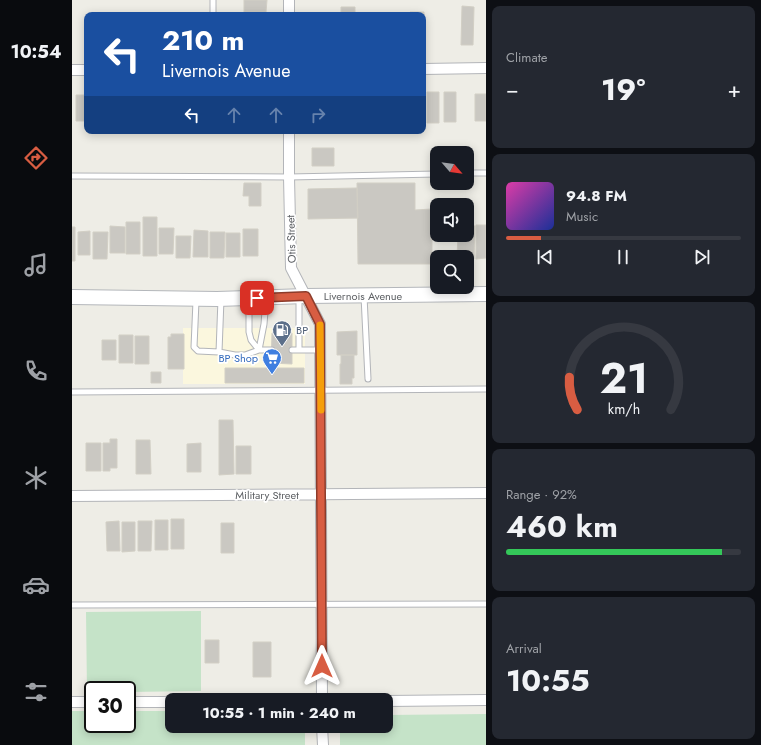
<!DOCTYPE html>
<html lang="en">
<head>
<meta charset="utf-8">
<style>
  :root { --surface:#171b24; --page:#242831; --text:#f1f3f6; --muted:#9ea1a6; --line:#363941; --accent:#d85d42 }
  body { margin:0; font-family:Jost,sans-serif; background:var(--page); color:var(--text); height:100vh; display:flex; flex-direction:column; font-size:15px; white-space:nowrap }
  * { box-sizing:border-box; margin:0 }
  p { font-size:13px; color:var(--muted) }
  .icon { flex:none; width:22px; height:22px; fill:none; stroke:currentColor; stroke-width:2; stroke-linecap:round; stroke-linejoin:round }
  .map { position:relative; flex:1; overflow:hidden }
  .details { display:flex; flex-direction:column; gap:6px; padding:6px; background:#0d0f14; width:275px }
  .details>* { flex:none }
  .banner { position:absolute; left:12px; top:12px; width:342px; height:122px; border-radius:8px; box-shadow:0 2px 10px #0003; background:#1a4fa0; color:#fff; overflow:hidden }
  .needle { width:26px; rotate:118deg }
  .fabs { position:absolute; left:358px; top:146px; display:grid; gap:8px }
  .fabs a { display:grid; place-items:center; width:44px; height:44px; border-radius:8px; background:var(--surface); box-shadow:0 2px 10px #0003; font-size:20px }
  .speed { position:absolute; left:12px; top:681px; display:flex; gap:8px; font-size:20px; font-weight:700; text-align:center }
  .speed>* { display:grid; place-content:center; width:52px; height:52px; border-radius:50%; background:var(--surface); box-shadow:0 2px 10px #0003; line-height:1 }
  .speed .limit { border:2px solid #111; border-radius:6px; background:#fff; color:#111 }
  .pin { position:absolute; display:grid; place-items:center; width:34px; height:34px; color:#fff; margin:-17px; border-radius:8px; box-shadow:0 2px 6px #0006 }
  .me { position:absolute; width:44px; margin:-22px; rotate:0deg; stroke-linejoin:round; filter:drop-shadow(0 0 3px #0008) }
  .turn { display:flex; align-items:center; gap:14px; height:84px; padding:0 12px; font-size:18px }
  .turn .icon { width:52px; height:52px; stroke-width:2.5 }
  .turn b { display:block; font-size:28px; line-height:34px }
  .lanes { display:flex; align-items:center; height:38px; padding:0 12px; background:#0003; justify-content:center; gap:20px; direction:ltr }
  .lanes .off { opacity:.35 }
  .big { font-size:30px; font-weight:700; line-height:1.1 }
  .details .tile { flex:1; display:flex; flex-direction:column; justify-content:center; gap:6px; min-width:0; padding:0 14px; border-radius:8px; background:var(--page) }
  .details .dial { align-items:center; gap:0 }
  .dial svg { height:104px; overflow:visible; fill:none; stroke:var(--line); stroke-width:7; stroke-linecap:round; text-anchor:middle }
  .dial text { fill:var(--text); stroke:none }
  .song { display:flex; align-items:center; gap:12px }
  .cover { width:48px; height:48px; border-radius:6px; background:linear-gradient(135deg,hsl(320 70% 55%),hsl(230 70% 35%)) }
  .played { height:4px; border-radius:2px; background:linear-gradient(90deg,var(--accent) 15%,var(--line) 15%) }
  .keys { display:flex; justify-content:space-around; direction:ltr }
  .heat { display:flex; justify-content:space-between; align-items:center; font-size:22px; direction:ltr }
  .charge { height:6px; border-radius:3px; background:linear-gradient(90deg,#34c759 92%,var(--line) 0) }
  .trip { position:absolute; left:93px; top:693px; width:228px; height:40px; border-radius:8px; background:var(--surface); box-shadow:0 2px 10px #0003; font-weight:700; line-height:40px; text-align:center }
  main { display:flex; flex:1; min-height:0 }
  .dock { display:flex; flex-direction:column; width:72px; justify-content:space-around; align-items:center; background:#090b0e; color:var(--muted) }
  .dock .icon { width:28px; height:28px }
  .dock .active { color:var(--accent) }
  .dock b { font-size:18px; color:var(--text) }
  .map>svg:first-child { display:block }
</style>
</head>
<body>
<main>
<nav class="dock">
<b>10:54</b>
<svg class="icon active" aria-label="directions" viewBox="0 0 24 24"><path d="M12 3l9 9-9 9-9-9zM9 14v-3h6M13 9l2 2-2 2"/></svg>
<svg class="icon" aria-label="music" viewBox="0 0 24 24"><path d="M9 18V5l10-2v13"/><circle cx="6" cy="18" r="3"/><circle cx="16" cy="16" r="3"/></svg>
<svg class="icon" aria-label="phone" viewBox="0 0 24 24"><path d="M5 4h4l2 5-3 2q2 4 5 5l2-3 5 2v4C11 20 4 13 5 4z"/></svg>
<svg class="icon" aria-label="climate" viewBox="0 0 24 24"><path d="M12 3v18M4 7l16 10M4 17L20 7"/></svg>
<svg class="icon" aria-label="car" viewBox="0 0 24 24"><path d="M5 17H2v-5l4-1 3-4h7l3 4 3 1v5h-3M9 17h6M6 11h13"/><circle cx="7" cy="17" r="2"/><circle cx="17" cy="17" r="2"/></svg>
<svg class="icon" aria-label="filters" viewBox="0 0 24 24"><path d="M4 7h16M4 17h16"/><circle cx="9" cy="7" r="2"/><circle cx="15" cy="17" r="2"/></svg>
</nav>
<div class="map">
<svg width="414" height="745" viewBox="0 0 414 745">
  <rect width="100%" height="100%" fill="#eeede6"/>
  <path fill="#fbf7de" d="M111 328H233V384H111Z"/>
  <path fill="#c5e3c8" d="M129 611V691L55 692V690H21V692H15L14 612Z
    M0 711H21V724H55V711H100V726H233V745H0Z
    M414 714V745H268V726H314V715Z"/>
  <path fill="#cac8c2" stroke="#d2cfc5" d="M172 0H195L194 12H172Z
    M390 6 402 7 401 45H389Z
    M269 7H283V15H269Z
    M338 12H352V44L351 15H338Z
    M355 92H367V123H355Z
    M372 92H384V122H372Z
    M403 94H414V121H403Z
    M4 95H15V121H4Z
    M240 148H262V166H240Z
    M172 183H189V206H177V196H171Z
    M285 183H343V210L360 209V264H286Z
    M285 188 286 218 236 219V189Z
    M71 217H85V256H71Z
    M54 222H68V254H54Z
    M404 225H414V258L404 259Z
    M38 226 53 227V253H38Z
    M395 226H403L402 259 395 258V257H385L386 235H395Z
    M0 227H3V261H0Z
    M87 228H102L101 254H87Z
    M171 229H186V256H171Z
    M122 230 136 231V257H121Z
    M18 231V255H6V232Z
    M21 232H36L35 259H21Z
    M138 232H153L152 258H138Z
    M154 233H168V257H154Z
    M104 236H119L118 258H104Z
    M285 331V355H265V332Z
    M200 333H220V364L199 363Z
    M99 334H112V369H96V337H99Z
    M47 335H61V363H47Z
    M63 336H77V364H63Z
    M30 340H44V360H30Z
    M269 355H282V378H280V384H268V364H269Z
    M153 368H232V383H153Z
    M79 372H89V383H79Z
    M147 420H161L162 474 147 475Z
    M38 439H45V468H38V471H31V443H38Z
    M64 440H78L79 474H64Z
    M14 443H29V471H14Z
    M129 443V472H115V444Z
    M164 446H179V474H164Z
    M99 519H112V549H99Z
    M83 520H96V550H83Z
    M47 521 48 551H35L34 522Z
    M66 521H80L79 551H66Z
    M50 522H63V551L50 552Z
    M149 523H162V553H149Z
    M133 640H147V663H133Z
    M181 642H199V677H181Z"/>
  <g fill="none" stroke-linecap="round" stroke-linejoin="round">
    <g stroke="#b3b5b9" stroke-width="7">
      <path id="service" d="M141 0V15
        M395 173H414
        M0 176 217 177 365 174
        M292 296 296 379
        M227 297V350
        M149 299 147 352 163 355H173L187 350 192 324 194 299
        M177 299V332L179 340 187 350H200
        M124 301 122 347 126 351 147 352
        M220 350H248
        M0 392 414 389
        M0 605 414 604"/>
    </g>
    <g stroke="#b3b5b9" stroke-width="12">
      <path id="minor" d="M217 0V15
        M351 69 414 68
        M0 70H15
        M217 131V177L219 268 248 324 250 700
        M0 496 414 493
        M314 701 414 700
        M0 702H21
        M55 702H100
        M250 726 251 745"/>
    </g>
    <g stroke="#b4b7bb" stroke-width="16">
      <path id="secondary" d="M0 297 145 299 234 296 414 294"/>
    </g>
    <use href="#service" stroke="#fff" stroke-width="5"/>
    <use href="#minor" stroke="#fff" stroke-width="10"/>
    <use href="#secondary" stroke="#fff" stroke-width="14"/>
  </g>
  <g fill="none" stroke-linecap="round" stroke-linejoin="round">
    <g stroke="#8c3c2b" stroke-width="10">
      <path id="route" d="M185 298 234 296 248 324 250 666"/>
    </g>
    <use href="#route" stroke="#d85d42" stroke-width="7"/>
    <path stroke="#f59e0b" stroke-width="7" d="M248 325 249 410"/>
  </g>
  <defs>
    <g id="fuel-pin" transform="scale(1)"><path d="M0 17L-7.5 6A9.5 9.5 0 1 1 7.5 6Z" fill="#5c6f8a" stroke="#fff"/><path d="M-5.5-6h7V0h2V4h1.3V-2.5L3-4.5l.8-.8L6-3V5H2.5V1h-1V6h-7ZM-4.2-4.7v3.2H.2V-4.7Z" fill="#fff"/></g>
    <g id="supermarket-pin" transform="scale(1)"><path d="M0 17L-7.5 6A9.5 9.5 0 1 1 7.5 6Z" fill="#3f7fe0" stroke="#fff"/><path d="M-6-5.5h2.5l.6 2H6L4.5 2H-2.5L-4.4-4H-6ZM-1.5 3.2a1.3 1.3 0 1 0 .1 0ZM3 3.2a1.3 1.3 0 1 0 .1 0Z" fill="#fff"/></g>
  </defs>
  <g fill-rule="evenodd">
    <use href="#fuel-pin" x="210" y="330"/>
    <use href="#supermarket-pin" x="200" y="358"/>
  </g>
  <g text-anchor="middle" dominant-baseline="central" stroke-width="3.5" stroke-linejoin="round" paint-order="stroke">
    <g font-size="11" fill="#5d6064" stroke="#fff">
      <text transform="translate(219 239) rotate(-92)">Otis Street</text>
      <text x="291" y="296">Livernois Avenue</text>
      <text x="195" y="495">Military Street</text>
    </g>
    <g font-size="11" fill="#4e5e75" stroke="#fff" text-anchor="start">
      <text x="224" y="330">BP</text>
    </g>
    <g font-size="11" fill="#366cbe" stroke="#fff" text-anchor="end">
      <text x="186" y="358">BP Shop</text>
    </g>
  </g>
</svg>
<div class="fabs">
<a><svg class="needle" viewBox="-14 -14 28 28"><path d="M0-13l5 13h-10z" fill="#e53935"/><path d="M0 13l5-13h-10z" fill="#9ea1a6"/></svg></a>
<a><svg class="icon" aria-label="sound" viewBox="0 0 24 24"><path d="M4 9h4l5-4v14l-5-4H4zM17 9q2 3 0 6"/></svg></a>
<a><svg class="icon" aria-label="search" viewBox="0 0 24 24"><circle cx="10" cy="10" r="6"/><path d="M15 15l6 6"/></svg></a>
</div>
<div class="speed"><div class="limit">30</div></div>
<div class="pin" style="left:185px;top:298px;background:#d93025"><svg class="icon" aria-label="arrive" viewBox="0 0 24 24"><path d="M6 21V4h12l-3 4 3 4H6"/></svg></div>
<svg class="me" style="left:250px;top:666px" viewBox="-20 -20 40 40"><path d="M0-17L14 15 0 8-14 15z" fill="#d85d42" stroke="#fff" stroke-width="4"/></svg>
<div class="trip">10:55 · 1 min · 240 m</div>
<div class="banner">
<div class="turn"><svg class="icon" aria-label="left" viewBox="0 0 24 24"><path d="M17 20v-9H6M10 6l-5 5 5 5"/></svg><div><b>210 m</b>Livernois Avenue</div></div>
<div class="lanes"><svg class="icon" aria-label="left" viewBox="0 0 24 24"><path d="M17 20v-9H6M10 6l-5 5 5 5"/></svg><svg class="icon off" aria-label="ahead" viewBox="0 0 24 24"><path d="M12 20V5M6 11l6-6 6 6"/></svg><svg class="icon off" aria-label="ahead" viewBox="0 0 24 24"><path d="M12 20V5M6 11l6-6 6 6"/></svg><svg class="icon off" aria-label="right" viewBox="0 0 24 24"><path d="M7 20v-9h11M14 6l5 5-5 5"/></svg></div>
</div>
</div>
<section class="details">
<div class="tile"><p>Climate</p>
<div class="heat"><a>−</a><b class="big">19°</b><a>+</a></div>
</div>
<div class="tile">
<div class="song"><i class="cover"></i><div><b>94.8 FM</b><p>Music</p></div></div>
<div class="played"></div>
<div class="keys"><svg class="icon" aria-label="previous" viewBox="0 0 24 24"><path d="M18 5L8 12l10 7zM5 5v14"/></svg><svg class="icon" aria-label="pause" viewBox="0 0 24 24"><path d="M8 5v14M16 5v14"/></svg><svg class="icon" aria-label="next" viewBox="0 0 24 24"><path d="M6 5l10 7-10 7zM19 5v14"/></svg></div>
</div>
<div class="tile dial"><svg viewBox="0 0 100 80">
<path d="M14 69A42 42 0 1 1 86 69"/>
<path d="M14 69A42 42 0 0 1 8 44" stroke="#d85d42"/>
<text x="50" y="56" font-size="32" font-weight="700">21</text>
<text x="50" y="72" font-size="11">km/h</text>
</svg></div>
<div class="tile"><p>Range · 92%</p><b class="big">460 km</b><div class="charge"></div></div>
<div class="tile"><p>Arrival</p><b class="big">10:55</b></div>
</section>
</main>
</body>
</html>
